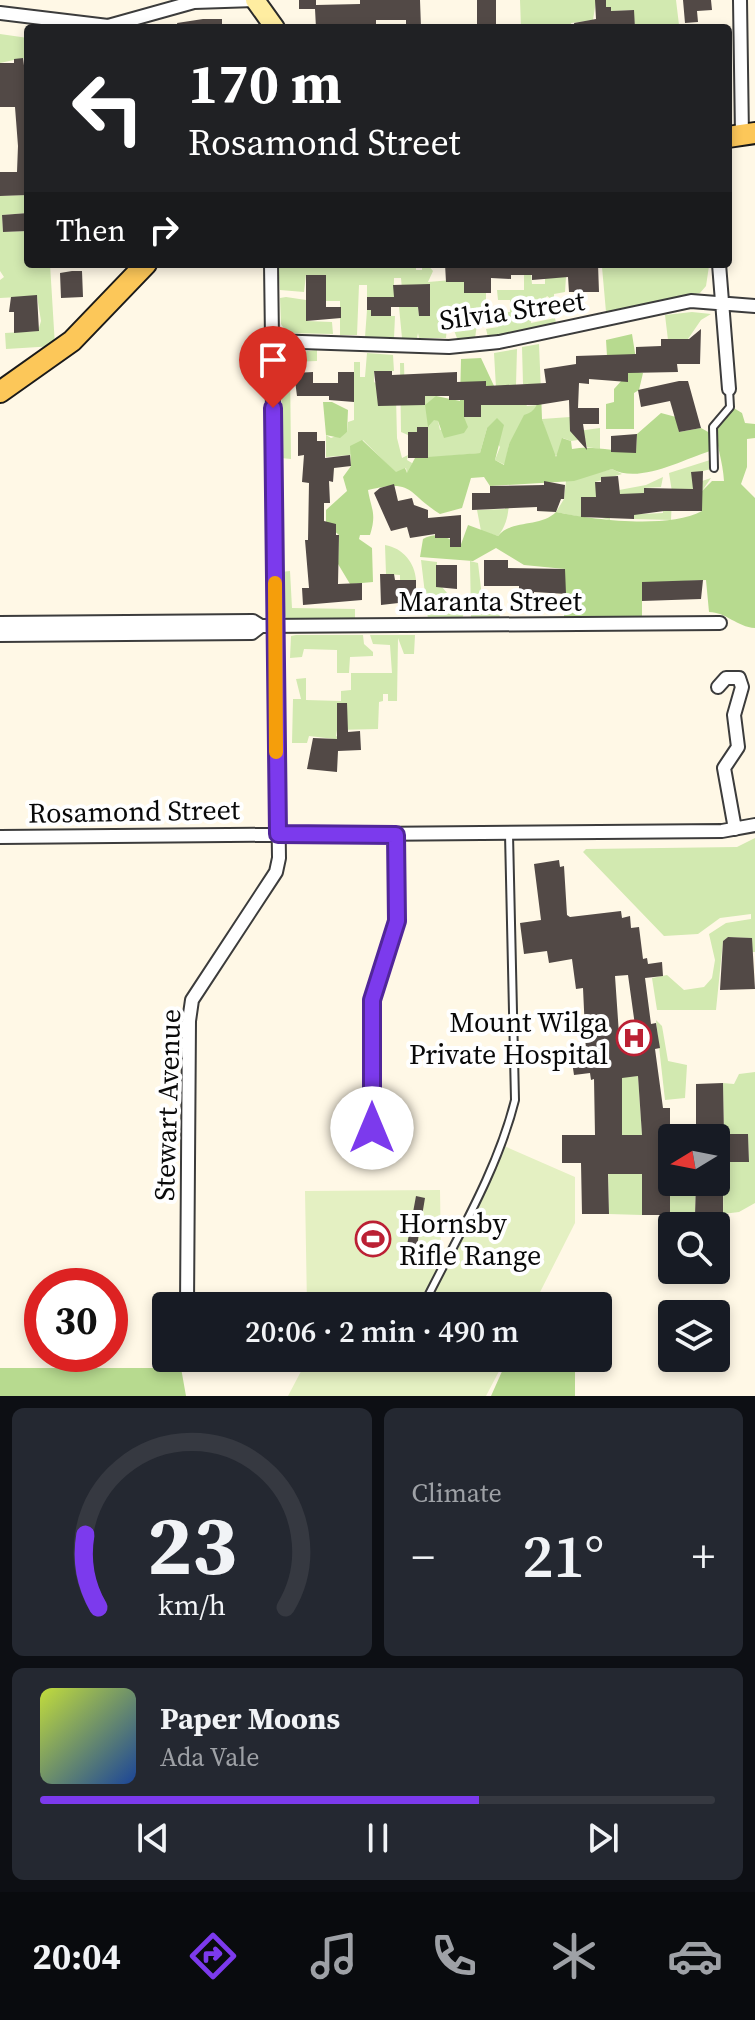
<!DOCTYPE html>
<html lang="en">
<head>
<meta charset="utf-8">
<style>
  :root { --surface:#171b24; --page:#242831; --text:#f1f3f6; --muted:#9ea1a6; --line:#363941; --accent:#7c3aed }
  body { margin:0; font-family:"Source Serif 4",serif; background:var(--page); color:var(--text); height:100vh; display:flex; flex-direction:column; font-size:30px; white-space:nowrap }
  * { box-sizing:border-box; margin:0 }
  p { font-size:26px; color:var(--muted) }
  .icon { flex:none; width:44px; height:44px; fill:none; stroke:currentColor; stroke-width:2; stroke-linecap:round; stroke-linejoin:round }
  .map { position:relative; height:1396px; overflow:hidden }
  .drawer { display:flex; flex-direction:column; gap:12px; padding:12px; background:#0d0f14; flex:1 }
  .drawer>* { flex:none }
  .guide { position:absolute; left:24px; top:24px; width:708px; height:244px; border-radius:8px; box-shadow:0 4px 12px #0003; background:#202124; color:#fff; overflow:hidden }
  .needle { width:52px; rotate:260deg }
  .controls { position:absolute; left:658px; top:1124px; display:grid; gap:16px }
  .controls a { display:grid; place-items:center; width:72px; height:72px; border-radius:8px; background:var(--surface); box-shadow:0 4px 12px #0003; font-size:40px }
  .speed { position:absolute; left:24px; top:1268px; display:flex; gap:16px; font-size:40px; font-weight:700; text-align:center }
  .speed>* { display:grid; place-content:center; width:104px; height:104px; border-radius:50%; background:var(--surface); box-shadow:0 4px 12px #0003; line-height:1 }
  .speed .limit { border:12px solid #d22; background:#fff; color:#111 }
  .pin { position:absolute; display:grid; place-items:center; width:68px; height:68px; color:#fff; margin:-82px -34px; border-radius:50% 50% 50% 0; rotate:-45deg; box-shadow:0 0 8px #0007 }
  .pin .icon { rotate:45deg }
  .me { position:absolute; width:88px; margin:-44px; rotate:0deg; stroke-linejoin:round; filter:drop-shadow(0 0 6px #0008) }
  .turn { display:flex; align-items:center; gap:28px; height:168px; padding:0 32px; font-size:36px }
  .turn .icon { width:104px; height:104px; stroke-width:2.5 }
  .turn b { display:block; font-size:56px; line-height:68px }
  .then { display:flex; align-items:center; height:76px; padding:0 32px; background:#0003; gap:16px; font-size:30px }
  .big { font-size:60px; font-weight:600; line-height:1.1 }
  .drawer .widget { flex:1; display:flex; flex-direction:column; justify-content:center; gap:12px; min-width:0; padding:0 28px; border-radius:12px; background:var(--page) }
  .drawer .dial { align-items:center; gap:0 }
  .dial svg { height:208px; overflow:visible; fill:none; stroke:var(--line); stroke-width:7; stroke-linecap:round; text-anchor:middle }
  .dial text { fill:var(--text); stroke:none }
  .song { display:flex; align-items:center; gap:24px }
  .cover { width:96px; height:96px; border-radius:12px; background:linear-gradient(135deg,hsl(70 70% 55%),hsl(220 70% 35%)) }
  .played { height:8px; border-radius:4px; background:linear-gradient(90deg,var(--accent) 65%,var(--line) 65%) }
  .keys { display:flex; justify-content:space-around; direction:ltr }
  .heat { display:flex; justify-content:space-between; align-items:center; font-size:44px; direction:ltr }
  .drawer .tiles { flex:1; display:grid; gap:12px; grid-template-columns:1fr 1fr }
  .widget:last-child { grid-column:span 2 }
  .trip { position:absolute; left:152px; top:1292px; width:460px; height:80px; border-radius:8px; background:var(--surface); box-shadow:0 4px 12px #0003; font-weight:600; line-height:80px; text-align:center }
  .dock { display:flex; height:128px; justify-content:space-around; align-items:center; background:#090b0e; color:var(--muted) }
  .dock .icon { width:56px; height:56px }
  .dock .active { color:var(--accent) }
  .dock b { font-size:36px; color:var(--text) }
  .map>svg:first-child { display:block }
</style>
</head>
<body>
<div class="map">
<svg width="755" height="1396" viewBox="0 0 755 1396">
  <rect width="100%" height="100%" fill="#fff8e6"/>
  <path fill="#d2e9b0" d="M520 0H599L596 1 593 20 571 23 572 28H521Z
    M606 0H676L679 25 635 28 633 10 611 11V7H606Z
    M0 34 28 38V62L23 58 0 63Z
    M28 195V213L2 215 3 232 28 231V264H50L55 346 6 349 5 333 38 331 41 321 37 296 0 298V280L4 277 0 271V196Z
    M278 264H416V270H422V264H427L433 271 428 282 464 279V292L486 293V305L478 318 475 338H457L448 315 446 338H419L418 333 417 338H402L399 307H418L419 316H430L402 290 401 278H394V297H367V285H359L357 335H340V301H326V275H306L304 292 280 290Z
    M631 264 709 266 706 286 700 293 606 312 602 267 623 268Z
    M524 275H531L532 284H545V277H566L565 292 554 294V301L547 296 542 303 531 305V323L555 318 556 323 488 337 486 329 498 327V312H510V300H498L497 290H524Z
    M286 297 306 300 307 321 332 322 333 334 287 333 281 324 280 298Z
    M367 310H371V316H395L394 338 365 337Z
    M692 312 711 314 701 320 688 339 668 340 665 315Z
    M539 344 541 392 523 384 522 347Z
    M517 349 516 385 527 406 538 405 509 444 505 465 495 460 500 447 487 428 480 453 428 458V427H417V432H408V435L401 432 400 363H404L405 405H425V389L436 396 429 426 434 419 438 421 440 430 464 417H481V397L496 388 494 353Z
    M317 350V361L290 362 291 459 281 458 282 354Z
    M367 353 393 355 394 371H374V382L396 397 397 438 402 458 408 455 407 460 412 463 411 472 407 473 406 468 396 473 363 440 350 455 326 457V435L331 438 347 432 348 422 354 420V362H360V377H365Z
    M570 417 578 431 600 428V449L587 447 585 439 571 441 563 438 560 454 553 456 542 419Z
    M710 460 711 469 703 471 693 484 711 478 702 491 677 489 672 492 669 473Z
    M612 469 622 474 595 482 603 493 646 485 663 477 661 487 644 488 645 508 641 514 663 513V497H672L671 520 634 519 633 494 610 505V520L598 517 581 498V517L556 512 564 499 566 481Z
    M506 495H509C509 510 508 524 498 536L481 531 477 510 505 509Z
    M385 545C403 548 415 563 416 580L400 583V575L386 574Z
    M421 560 437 562 436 587H442L459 607 455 613H464L462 619H428Z
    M470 561 478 563 482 597 498 599 500 619 471 617Z
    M290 571 292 608 355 609V621L286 618 282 610 281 572Z
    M296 635H363L364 644 373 652V656L350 657 349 673H337V650L304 649 302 657 290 658 291 636Z
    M370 635H415L414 654H404L398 638 397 701H388V694H383V701L379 702 378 729 337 730 336 736 343 740 309 736 307 743H292L293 699H301L296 679 306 678V700L341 701V691L351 690V673H392L390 645 373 644Z
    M755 838V952H751V938L728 937 723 941 716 1010H657L652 978 667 975 684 990 704 987 712 978 715 960 709 934 726 923 751 919V914L720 918 698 934 664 936 583 852 586 849 737 847Z
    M656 1020 662 1026 668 1061 687 1065 685 1098 665 1100Z
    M755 1072V1203L739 1212 723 1214 724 1162 749 1161 748 1134H724L723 1083 734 1084 739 1074Z
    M638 1076 642 1135H622V1077Z
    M608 1163 618 1174H633L642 1163V1215L609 1214Z
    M670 1163 672 1182H696L695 1215H670Z"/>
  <path fill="#b7da8f" d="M632 334 638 372 643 373 639 390 634 393V429H606V404L614 402V389L623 379 607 356 606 340Z
    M481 358 495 388 464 382V417L468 427 464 433 444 438 438 421 434 420 428 427 425 405 436 396 460 401 461 359Z
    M541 392 542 419 556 457 562 438 571 441 572 449C594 445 614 452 636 452L637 434 661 413 676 417 679 432 701 428 710 433V451C682 460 639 484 612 469L574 481 490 486 484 477 471 478 462 508 440 514C405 492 415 479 368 490 371 509 377 513 370 535H360L359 539 372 548 373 582 350 584 338 564 339 535 326 524V510L347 491 343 477 351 466 350 446 362 440 396 472 405 468 407 473 415 458 480 453 487 428 497 418 504 425 495 460 504 465 509 444 524 415C536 412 538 403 541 392Z
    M323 402H332L348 410 347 432 340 438 326 435Z
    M732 407 742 413 745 423 755 424V438L747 439V467L741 484 755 498V628C737 627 726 612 709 612L706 580 642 583V619H564L565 569 524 565 496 548 473 561 420 557 423 539C437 531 449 537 460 547L468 525 498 536C512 519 540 528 556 512 594 520 668 529 702 511V491L712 481H724C723 461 716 446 716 426L725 420Z
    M508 1358H575V1396H491Z
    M0 1368H181L186 1396H0Z"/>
  <path fill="#e4f0c2" d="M504 1146 575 1177V1223L533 1306H307L305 1191 440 1190 441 1255 453 1260Z
    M308 1358H506L486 1396H288Z"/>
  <path fill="#524946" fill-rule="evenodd" d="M299 0H316V5L360 4V0H420L421 28H406V20H376V28H316L315 9H299Z
    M477 0H496V28L477 24Z
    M595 0H606V7H611V11L634 10 635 28H575L574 23 596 19Z
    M683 0H711L712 10 697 11 698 22 685 23Z
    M203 19H222V28H178L177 23Z
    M23 58 28 95V195L0 196V172H17L18 146 15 107H0V63H14V59Z
    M28 213V231L3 232 2 215Z
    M445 264H598L599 292H569L568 277 532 280V275H511V279L491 278V293H464V282H446Z
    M72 271H82L83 297 61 298 60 273Z
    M306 275H326V307H341V318L306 321Z
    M430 284V316H419L418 307H391V316H371V310H367V297H394L393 285Z
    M37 295 39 331 14 333V312H9L11 297Z
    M701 329 700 364H677L678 372 628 373V382L589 379V384L579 383 578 408H599V424H583L587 450 570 431 569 400 538 405H481V417H464V400H449V396H425V405L378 406 374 371H392V375L457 372V382L486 381V386L546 383 544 369 576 364V356L636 354V347L661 346V339H689Z
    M313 372V383H338V372H354V402L329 400V396H297L294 373Z
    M679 381H688L701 428 679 432 670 401 641 407 638 390Z
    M417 427H428V458H408V432H417Z
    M298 432H317V441H325V458L350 455 351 466 334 468 333 482 329 481 330 503H324V521L336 524V535H339L338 584 362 583V600L303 605 302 588H309L305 540H308L309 483 302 482 304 455 298 456Z
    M637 434 636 453 611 452V436Z
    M703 471 702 511H664L634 515V519L581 517V497H596L595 482H601V477L618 476 620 494 644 493V488L693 489 691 472Z
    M544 481 565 485 564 499H561L556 512 537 511V507L472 510V493H490V486L544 485Z
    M394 484 398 501 412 498 414 505 428 510V518L461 515V547H450V538H435V534L410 538 407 527 391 531 374 493 380 488Z
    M484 560H508V568L565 569 566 594 534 592V597H519V586H484Z
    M436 565H457V589L436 587Z
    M380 574H394L395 580H416V601L381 605Z
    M703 580 701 599 642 601V582Z
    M337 703H347L348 732 360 731 361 750 338 751 337 772 307 769 313 738 337 739Z
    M559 860 560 867 564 866 567 915 570 917 621 911 622 918 630 916 631 928 639 927 643 959 647 958 648 964 662 962 663 976 645 978 651 1024 656 1023 658 1036 660 1048 655 1049 663 1108H670V1215H642V1174H608L609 1214H582L581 1163H562V1135H595L594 1079 591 1080 590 1073 574 1075 571 1055 586 1053 583 988 576 989 572 959 549 963 547 951 524 954 520 923 541 920 534 864ZM628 975 638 1047 620 1049 615 976ZM638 1076 642 1135H622V1078Z
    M728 937 752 938 755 989 720 990 723 941Z
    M723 1083 724 1134H748L749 1162H716V1138H696V1084Z
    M696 1182H723V1214L695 1215Z
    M416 1196 425 1198 415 1258 405 1256Z"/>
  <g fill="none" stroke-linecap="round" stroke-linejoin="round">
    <g stroke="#3c3c3c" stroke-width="10">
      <path id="lane" d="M714 468 713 427 730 407 729 389
        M423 1306C456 1239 497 1172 515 1100L509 834"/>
    </g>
    <g stroke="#3c3c3c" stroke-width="16">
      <path id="street" d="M740 0 742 135
        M0 13 108 26 194 2 255 0
        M719 264 729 389
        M272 341 449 347 499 342 691 301 755 306
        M0 623 253 621 261 626 720 623
        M0 635 252 633 261 626
        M718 687 726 678H739L742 687 734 715 738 747 724 768 735 829
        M0 837 722 831 755 825
        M372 1128V1000L397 921 396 835
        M187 1306 189 1021 192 1000 276 872 279 858 271 264"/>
    </g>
    <g stroke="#2b2b2b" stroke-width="22">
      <path id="secondary" d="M255 0 275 28"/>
    </g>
    <g stroke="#1a1a1a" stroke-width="24">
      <path id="primary" d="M728 137 755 133
        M0 392 72 341 146 264"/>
    </g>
    <use href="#lane" stroke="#fff" stroke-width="6"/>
    <use href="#street" stroke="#fff" stroke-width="12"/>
    <use href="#secondary" stroke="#ffeda1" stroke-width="18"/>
    <use href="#primary" stroke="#fcc759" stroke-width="20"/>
  </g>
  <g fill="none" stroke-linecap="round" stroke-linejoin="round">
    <g stroke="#51269a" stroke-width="20">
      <path id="route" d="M273 408 278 834 396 835 397 921 372 1000V1128"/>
    </g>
    <use href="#route" stroke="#7c3aed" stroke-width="14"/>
    <path stroke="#f59e0b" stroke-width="14" d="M275 583 276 752"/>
  </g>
  <defs>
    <g id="hospital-ring" transform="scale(1.8)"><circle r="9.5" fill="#fff" stroke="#bb2034" stroke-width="1.5"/><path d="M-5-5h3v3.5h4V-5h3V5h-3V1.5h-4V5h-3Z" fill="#bb2034"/></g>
    <g id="stadium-ring" transform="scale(1.8)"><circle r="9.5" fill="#fff" stroke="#bb2034" stroke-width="1.5"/><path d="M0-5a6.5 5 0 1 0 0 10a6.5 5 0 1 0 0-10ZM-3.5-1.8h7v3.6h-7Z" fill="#bb2034"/></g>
  </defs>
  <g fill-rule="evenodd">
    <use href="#hospital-ring" x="634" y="1038"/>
    <use href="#stadium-ring" x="373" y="1239"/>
  </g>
  <g text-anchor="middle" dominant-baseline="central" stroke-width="8" stroke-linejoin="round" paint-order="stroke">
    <g font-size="28" fill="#090909" stroke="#fff">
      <text transform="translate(512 310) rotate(-8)">Silvia Street</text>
      <text x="490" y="601">Maranta Street</text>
      <text transform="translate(134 811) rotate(-1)">Rosamond Street</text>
      <text transform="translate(167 1105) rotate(-88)">Stewart Avenue</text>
    </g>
    <g font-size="28" fill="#090909" stroke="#fff" text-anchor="end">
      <text x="608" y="1022">Mount Wilga<tspan x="608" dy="32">Private Hospital</tspan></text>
      <text x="399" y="1223" text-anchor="start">Hornsby<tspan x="399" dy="32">Rifle Range</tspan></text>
    </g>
  </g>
</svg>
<div class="controls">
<a><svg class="needle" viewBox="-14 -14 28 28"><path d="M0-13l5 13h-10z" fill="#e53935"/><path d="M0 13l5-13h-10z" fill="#9ea1a6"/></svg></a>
<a><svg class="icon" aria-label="search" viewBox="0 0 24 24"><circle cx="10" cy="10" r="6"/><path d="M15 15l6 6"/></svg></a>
<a><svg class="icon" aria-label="layers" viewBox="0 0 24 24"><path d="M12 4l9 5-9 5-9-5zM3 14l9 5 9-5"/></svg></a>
</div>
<div class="speed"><div class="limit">30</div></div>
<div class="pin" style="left:273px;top:408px;background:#d93025"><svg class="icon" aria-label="arrive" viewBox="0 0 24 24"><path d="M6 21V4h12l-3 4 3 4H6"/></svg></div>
<svg class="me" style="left:372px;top:1128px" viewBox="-20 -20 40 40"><circle r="19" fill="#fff"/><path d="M0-13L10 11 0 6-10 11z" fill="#7c3aed"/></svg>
<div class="trip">20:06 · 2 min · 490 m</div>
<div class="guide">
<div class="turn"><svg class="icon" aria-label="left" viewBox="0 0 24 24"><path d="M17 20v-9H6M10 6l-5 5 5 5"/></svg><div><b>170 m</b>Rosamond Street</div></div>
<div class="then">Then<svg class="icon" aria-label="right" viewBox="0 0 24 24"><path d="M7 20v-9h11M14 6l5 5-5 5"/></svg></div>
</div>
</div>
<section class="drawer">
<div class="tiles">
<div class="widget dial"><svg viewBox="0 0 100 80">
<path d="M14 69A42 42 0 1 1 86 69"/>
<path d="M14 69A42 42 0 0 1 9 41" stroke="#7c3aed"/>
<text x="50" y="56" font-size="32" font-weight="700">23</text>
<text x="50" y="72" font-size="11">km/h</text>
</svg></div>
<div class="widget"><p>Climate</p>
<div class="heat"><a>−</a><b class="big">21°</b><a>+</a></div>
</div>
<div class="widget">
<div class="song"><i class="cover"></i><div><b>Paper Moons</b><p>Ada Vale</p></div></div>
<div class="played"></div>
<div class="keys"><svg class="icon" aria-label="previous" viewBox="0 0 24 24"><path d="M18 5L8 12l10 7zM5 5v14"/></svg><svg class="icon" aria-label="pause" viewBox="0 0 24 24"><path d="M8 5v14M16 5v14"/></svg><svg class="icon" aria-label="next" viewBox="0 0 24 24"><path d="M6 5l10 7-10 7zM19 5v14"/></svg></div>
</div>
</div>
</section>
<nav class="dock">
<b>20:04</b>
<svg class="icon active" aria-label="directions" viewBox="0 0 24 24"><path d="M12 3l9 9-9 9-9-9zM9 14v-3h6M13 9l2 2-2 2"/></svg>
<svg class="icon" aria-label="music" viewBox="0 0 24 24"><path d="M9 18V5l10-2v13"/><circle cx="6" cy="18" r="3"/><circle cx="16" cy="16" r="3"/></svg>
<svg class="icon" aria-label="phone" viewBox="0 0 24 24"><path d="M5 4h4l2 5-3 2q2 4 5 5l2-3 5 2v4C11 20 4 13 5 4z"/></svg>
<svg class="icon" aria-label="climate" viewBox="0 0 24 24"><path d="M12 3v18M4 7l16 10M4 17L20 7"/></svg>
<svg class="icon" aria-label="car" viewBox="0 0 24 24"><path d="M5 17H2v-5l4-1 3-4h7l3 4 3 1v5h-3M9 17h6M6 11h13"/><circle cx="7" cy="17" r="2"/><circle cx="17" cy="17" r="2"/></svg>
</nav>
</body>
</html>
